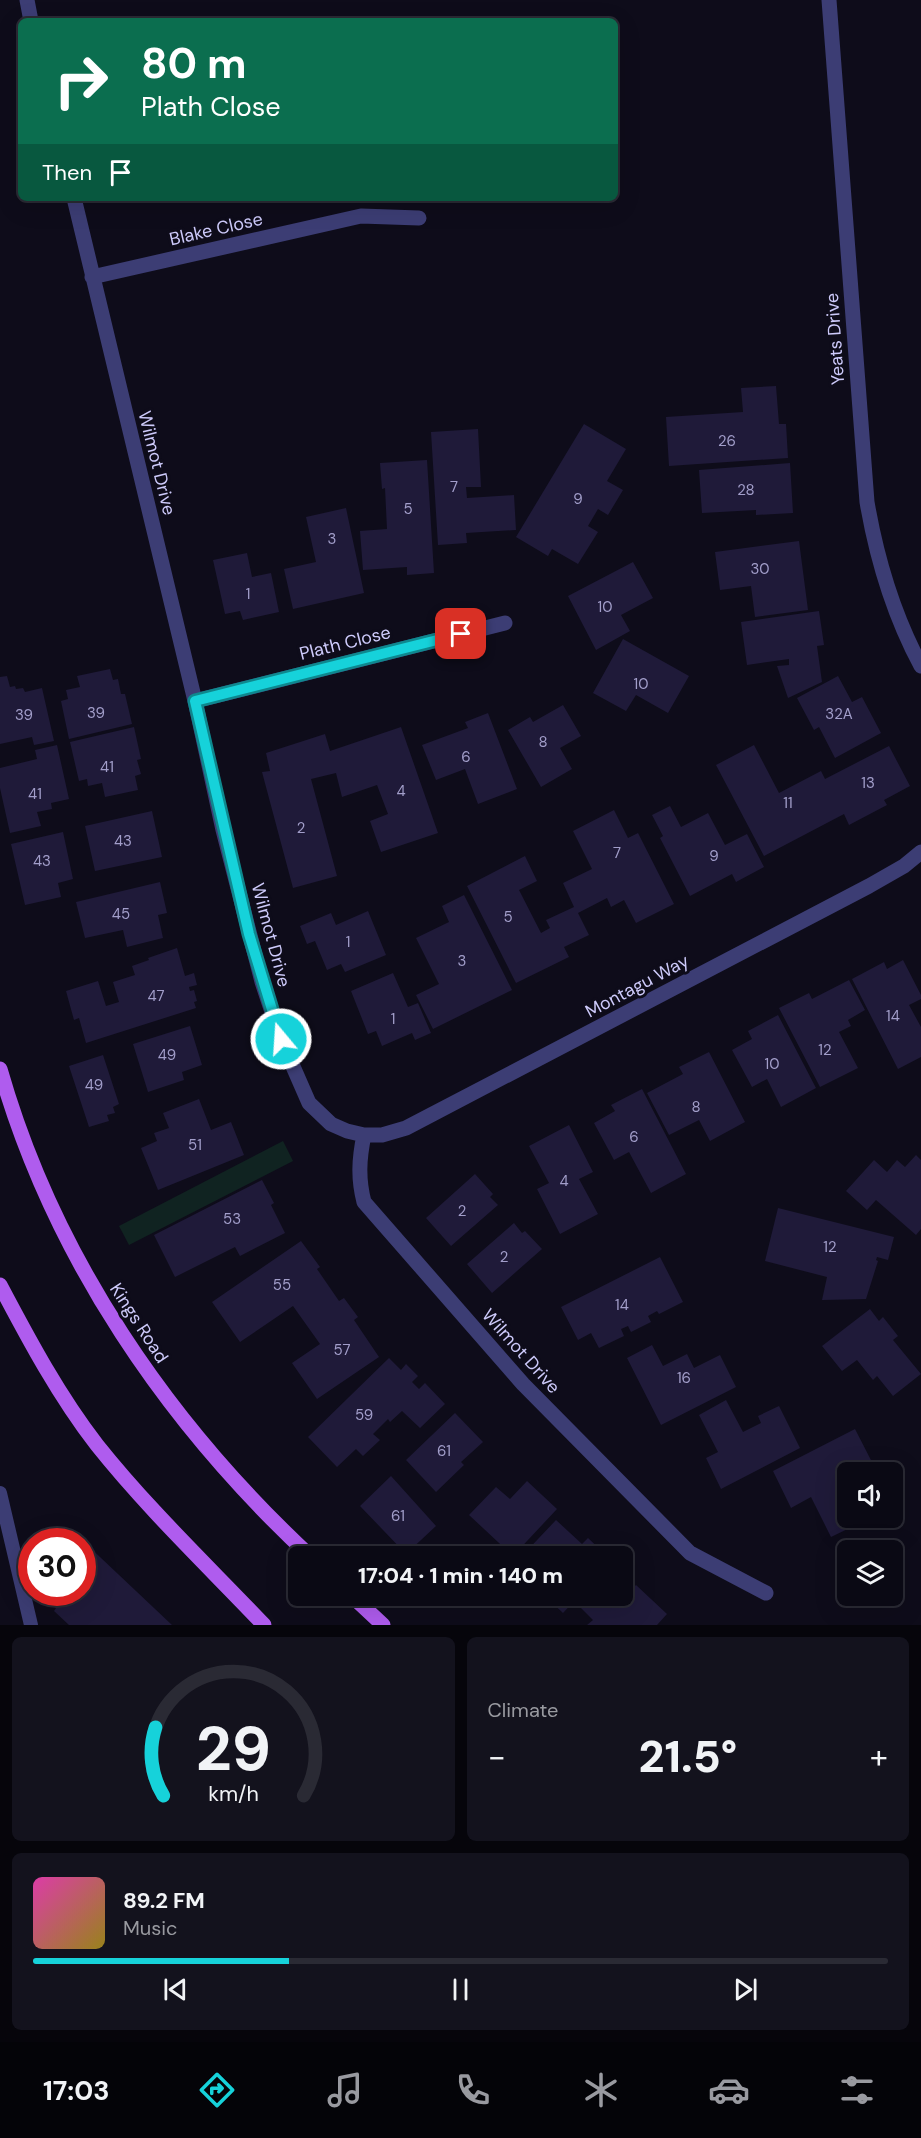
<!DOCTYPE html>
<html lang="en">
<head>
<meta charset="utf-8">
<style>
  :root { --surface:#0a0914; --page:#13121d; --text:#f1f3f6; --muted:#999aa0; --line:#2a2a34; --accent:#16d2da }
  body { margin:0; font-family:"DM Sans",sans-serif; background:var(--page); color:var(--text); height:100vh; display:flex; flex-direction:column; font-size:22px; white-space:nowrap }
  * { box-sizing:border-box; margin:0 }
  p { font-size:20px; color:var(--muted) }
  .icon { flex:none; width:33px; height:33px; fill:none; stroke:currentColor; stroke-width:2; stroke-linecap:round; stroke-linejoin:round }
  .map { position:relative; height:1625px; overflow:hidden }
  .sheet { display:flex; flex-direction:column; gap:12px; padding:12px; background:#06050b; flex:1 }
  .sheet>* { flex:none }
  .banner { position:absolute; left:18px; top:18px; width:600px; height:183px; border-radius:9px; box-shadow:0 6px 24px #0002,0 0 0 2px var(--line); background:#0b6e4f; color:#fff; overflow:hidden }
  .fabs { position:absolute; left:837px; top:1462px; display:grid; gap:12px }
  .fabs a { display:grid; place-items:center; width:66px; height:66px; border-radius:9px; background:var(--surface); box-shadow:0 6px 24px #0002,0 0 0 2px var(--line); font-size:30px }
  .speed { position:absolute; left:18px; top:1528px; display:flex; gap:12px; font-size:30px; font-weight:700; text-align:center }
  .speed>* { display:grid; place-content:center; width:78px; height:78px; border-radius:50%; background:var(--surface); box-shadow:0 6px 24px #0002,0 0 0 2px var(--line); line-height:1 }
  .speed .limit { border:9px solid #d22; background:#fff; color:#111 }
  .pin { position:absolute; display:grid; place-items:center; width:51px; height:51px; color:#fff; margin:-26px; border-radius:12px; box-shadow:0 3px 9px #0006 }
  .me { position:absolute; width:66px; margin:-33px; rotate:342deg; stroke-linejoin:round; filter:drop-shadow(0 0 4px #0008) }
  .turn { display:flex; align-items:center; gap:21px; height:126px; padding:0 24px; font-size:27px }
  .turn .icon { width:78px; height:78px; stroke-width:2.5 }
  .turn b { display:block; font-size:42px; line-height:51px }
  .then { display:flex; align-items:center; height:57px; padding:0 24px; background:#0003; gap:12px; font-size:22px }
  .big { font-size:45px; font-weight:800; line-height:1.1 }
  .sheet .tile { flex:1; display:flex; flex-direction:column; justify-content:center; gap:9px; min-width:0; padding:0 21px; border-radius:9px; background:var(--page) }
  .sheet .dial { align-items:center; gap:0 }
  .dial svg { height:156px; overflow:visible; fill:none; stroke:var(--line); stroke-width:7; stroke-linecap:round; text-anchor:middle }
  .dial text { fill:var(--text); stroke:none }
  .song { display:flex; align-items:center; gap:18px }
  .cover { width:72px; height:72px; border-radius:9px; background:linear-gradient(135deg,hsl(320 70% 55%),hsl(50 70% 35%)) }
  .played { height:6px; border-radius:3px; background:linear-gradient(90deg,var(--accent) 30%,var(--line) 30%) }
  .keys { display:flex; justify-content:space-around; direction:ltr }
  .heat { display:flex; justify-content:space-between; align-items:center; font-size:33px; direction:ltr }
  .sheet .tiles { flex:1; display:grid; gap:12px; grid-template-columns:1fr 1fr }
  .tile:last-child { grid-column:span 2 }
  .trip { position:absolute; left:288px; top:1546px; width:345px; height:60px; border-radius:9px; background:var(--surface); box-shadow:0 6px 24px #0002,0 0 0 2px var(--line); font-weight:800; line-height:60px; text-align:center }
  .menu { display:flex; height:96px; justify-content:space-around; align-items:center; background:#040408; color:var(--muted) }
  .menu .icon { width:42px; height:42px }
  .menu .current { color:var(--accent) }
  .menu b { font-size:27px; color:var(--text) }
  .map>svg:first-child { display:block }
</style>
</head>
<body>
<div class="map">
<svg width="921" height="1625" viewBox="0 0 921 1625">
  <rect width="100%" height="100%" fill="#0e0c1a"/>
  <path fill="#102321" d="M283 1141 293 1161 129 1245 119 1226Z"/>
  <path fill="#1f1a39" d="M776 386 779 424H786L788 458 669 466 666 417 743 412 741 388Z
    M584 424 626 449 607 481 623 490 608 515 598 509 588 526 598 532 578 564 552 549 548 556 516 537Z
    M478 429 481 487H466L467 498 514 495 516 530 466 533 467 543 438 545 431 432Z
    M427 460 434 573 407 575V567L363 570 360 531 387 529 385 488 382 489 380 463Z
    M790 463 793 513 756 515V510L702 513 699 470Z
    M346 508 364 593 293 609 284 569 316 562 306 517Z
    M799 541 808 610 755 617 751 586 720 590 715 552Z
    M247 553 252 577 271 573 279 612 243 620 240 611 225 614 213 560Z
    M633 562 653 598 621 615 630 631 596 650 568 596Z
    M819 611 824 645 817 646 822 682 788 698 777 666 789 665V659L747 665 741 622Z
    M623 639 689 676 668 713 636 695 626 711 593 693Z
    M110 669 113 680 118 679 121 694H125L132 724 69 739 61 701 68 699 66 690 80 687 77 676Z
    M7 676 10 687 15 686 16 689 23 688 25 692 42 688 54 741 34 745 32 737 0 744V677Z
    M838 676 852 702 862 697 881 733 835 758 819 727 814 730 797 698Z
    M563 705 581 736 560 748 572 769 541 787 508 730 530 717 533 722Z
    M488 713 517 789 478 804 465 769 436 780 422 745 468 728 465 722Z
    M134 727 141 759 137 760 141 774 135 776 138 790 105 797 102 783 88 786 87 779 79 781 70 742Z
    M401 727 438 833 381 852 370 821 388 814 377 785 342 797 336 773 311 779 337 876 293 888 262 772 270 771 266 753 325 734 330 751Z
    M57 745 69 799 51 803 52 809 37 812 41 826 10 833 0 788V768L37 759 35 750Z
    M754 745 779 793 821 771 825 779 889 746 910 786 884 800 887 805 849 825 844 814 764 856 716 765Z
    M670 806 681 827 708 813 725 845 747 834 764 867 736 882 732 874 690 896 660 838 663 836 652 815Z
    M614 810 628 838 638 833 674 904 636 923 624 900 611 907 607 898 578 913 589 935 564 947 569 957 516 983 467 886 525 856 537 881 519 890 541 933 550 928 546 920 574 907 563 883 592 869 573 831Z
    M152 811 162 857 95 871 85 826Z
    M63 832 73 879 58 883 61 897 25 905 11 844Z
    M160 882 167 913 158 915 163 938 127 947 123 930 85 938 76 902Z
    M464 895 512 990 433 1029 416 995 439 984 416 938 449 922 442 906Z
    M368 911 386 955 345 972 341 964 327 970 315 941 307 944 300 926 331 913 336 925Z
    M177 948 185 976 194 973 197 985 189 987 190 991 194 990 197 1001 194 1002 196 1008 86 1043 79 1018 74 1020 66 991 98 981 106 1006 119 1002 113 982 135 975 132 966 149 960 148 958Z
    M903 960 921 995V999L909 1005 921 1027V1057L898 1069 852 979 884 962 887 969Z
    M393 973 408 1007 418 1003 431 1033 415 1040 412 1033 382 1046 376 1031 368 1034 351 991Z
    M849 980 865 1010 848 1020 851 1026 839 1032 858 1068 820 1087 779 1008 809 993 812 999Z
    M778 1015 816 1088 781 1107 767 1079 752 1087 732 1050 752 1039 748 1031Z
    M190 1026 202 1065 182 1072 184 1080 148 1092 133 1044Z
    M709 1052 745 1122 710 1141 699 1120 669 1135 647 1093 683 1074 679 1067Z
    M103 1055 119 1104 113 1107 115 1113 107 1115 109 1121 89 1127 69 1066Z
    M642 1089 686 1174 651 1193 629 1152 614 1160 594 1123 615 1111 611 1105Z
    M199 1099 211 1130 231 1122 244 1155 158 1190 141 1148 157 1141 154 1133 169 1128 163 1113Z
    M569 1125 593 1172 579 1179 598 1214 560 1234 537 1189 549 1183 529 1146Z
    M916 1155 921 1160V1229L916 1235 876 1200 867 1210 846 1191 874 1160 887 1172 897 1160 905 1167Z
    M475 1174 493 1194 490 1197 498 1205 451 1246 426 1218Z
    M262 1180 274 1203 271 1205 285 1233 240 1256 235 1247 175 1277 154 1235Z
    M778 1208 894 1237 888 1260 877 1257 876 1260 878 1261 866 1299 822 1300 827 1277 765 1261Z
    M514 1223 522 1233 525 1231 542 1249 492 1293 467 1264Z
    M301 1241 320 1267 317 1269 339 1301 344 1298 358 1317 354 1320 379 1357 317 1399 292 1363 320 1344 293 1306 240 1342 212 1302Z
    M660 1257 683 1302 659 1314 657 1311 648 1316 651 1322 631 1332 628 1326 621 1329 624 1336 599 1348 591 1333 578 1340 561 1307Z
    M870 1309 879 1321 883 1317 898 1336 893 1340 921 1374 893 1396 877 1376 873 1380 857 1360 842 1371 822 1346Z
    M652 1345 663 1366 687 1354 694 1368 720 1355 736 1387 661 1425 627 1358Z
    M389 1358 401 1370 406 1364 418 1376 412 1382 419 1389 425 1383 445 1404 420 1428 402 1411 390 1422 388 1419 373 1434 380 1440 363 1456 356 1449 337 1467 308 1437Z
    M726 1400 743 1432 761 1423 758 1416 779 1406 800 1448 721 1489 706 1458 718 1452 699 1415Z
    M455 1413 483 1442 461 1462 464 1465 436 1492 406 1460Z
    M855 1429 874 1466 859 1473H848V1479L840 1483 848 1498V1518H858L860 1523 831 1537 811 1497 791 1508 773 1471Z
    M391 1476 436 1526 406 1554 360 1506Z
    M527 1481 557 1509 513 1556 469 1515 496 1487 510 1499Z
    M556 1520 582 1544 588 1538 608 1557H521Z
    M81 1539 82 1540 172 1625H69L54 1611 56 1608 43 1596 46 1593H82V1542H77Z
    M636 1585 667 1614 657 1625H587L593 1620 576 1603 583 1596H615L620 1601Z
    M545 1596H579L563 1613Z"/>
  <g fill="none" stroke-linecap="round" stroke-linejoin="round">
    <path stroke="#3c3d74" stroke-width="14" d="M0 1493 31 1625"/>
    <path stroke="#3c3d74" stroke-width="15" d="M27 0 31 21
      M829 0 867 502C877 560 893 614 921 666
      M74 198 195 701 223 830 262 982 281 1039 309 1103 331 1124 347 1131 364 1135C359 1159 358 1179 364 1202L523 1384 690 1553 766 1593
      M92 277 361 216 419 218
      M195 701 505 623
      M364 1135H382L406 1128 869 886 904 866 921 852"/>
    <path stroke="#af5cee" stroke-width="15" d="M0 1069C54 1258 168 1424 311 1557
      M0 1285C29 1340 59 1396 97 1445 148 1509 208 1566 264 1625
      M352 1596 383 1625"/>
  </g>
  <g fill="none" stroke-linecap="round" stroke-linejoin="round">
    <g stroke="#0e888e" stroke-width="15">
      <path id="route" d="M281 1039 249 934 195 701 461 634"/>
    </g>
    <use href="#route" stroke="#16d2da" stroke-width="10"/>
  </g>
  <g text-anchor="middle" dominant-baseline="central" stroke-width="6" stroke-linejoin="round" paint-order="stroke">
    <g font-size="15" fill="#a29eca">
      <text x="727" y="441">26</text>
      <text x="454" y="487">7</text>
      <text x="746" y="490">28</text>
      <text x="578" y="499">9</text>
      <text x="408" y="509">5</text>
      <text x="332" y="539">3</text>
      <text x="760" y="569">30</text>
      <text x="248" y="594">1</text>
      <text x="605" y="607">10</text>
      <text x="641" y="684">10</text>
      <text x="96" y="713">39</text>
      <text x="839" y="714">32A</text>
      <text x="24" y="715">39</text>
      <text x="543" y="742">8</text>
      <text x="466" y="757">6</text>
      <text x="107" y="767">41</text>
      <text x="868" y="783">13</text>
      <text x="401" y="791">4</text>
      <text x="35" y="794">41</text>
      <text x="788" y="803">11</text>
      <text x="301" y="828">2</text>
      <text x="123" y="841">43</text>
      <text x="617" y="853">7</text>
      <text x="714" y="856">9</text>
      <text x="42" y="861">43</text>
      <text x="121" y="914">45</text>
      <text x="508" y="917">5</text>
      <text x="348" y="942">1</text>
      <text x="462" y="961">3</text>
      <text x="156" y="996">47</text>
      <text x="893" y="1016">14</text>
      <text x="393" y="1019">1</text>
      <text x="825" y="1050">12</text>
      <text x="167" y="1055">49</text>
      <text x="772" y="1064">10</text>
      <text x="94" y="1085">49</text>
      <text x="696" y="1107">8</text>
      <text x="634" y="1137">6</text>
      <text x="195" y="1145">51</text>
      <text x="564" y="1181">4</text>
      <text x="462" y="1211">2</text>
      <text x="232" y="1219">53</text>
      <text x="830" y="1247">12</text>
      <text x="504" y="1257">2</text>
      <text x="282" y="1285">55</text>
      <text x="622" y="1305">14</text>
      <text x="342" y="1350">57</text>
      <text x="684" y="1378">16</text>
      <text x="364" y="1415">59</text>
      <text x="444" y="1451">61</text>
      <text x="398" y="1516">61</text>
    </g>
    <g font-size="18" fill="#cdcafa" stroke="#0e0c1a">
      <text transform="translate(216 229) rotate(-13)">Blake Close</text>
      <text transform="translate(835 339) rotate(-94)">Yeats Drive</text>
      <text transform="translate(157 463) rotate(76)">Wilmot Drive</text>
      <text transform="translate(345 643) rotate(-14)">Plath Close</text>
      <text transform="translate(271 935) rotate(75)">Wilmot Drive</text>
      <text transform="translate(637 986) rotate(-28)">Montagu Way</text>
      <text transform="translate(139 1323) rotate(57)">Kings Road</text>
      <text transform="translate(521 1351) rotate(48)">Wilmot Drive</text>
    </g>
  </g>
</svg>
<div class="fabs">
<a><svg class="icon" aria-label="sound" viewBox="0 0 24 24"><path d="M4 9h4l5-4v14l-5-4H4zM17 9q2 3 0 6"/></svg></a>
<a><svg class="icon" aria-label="layers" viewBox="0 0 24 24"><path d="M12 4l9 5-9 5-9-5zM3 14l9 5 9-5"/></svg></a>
</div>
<div class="speed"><div class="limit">30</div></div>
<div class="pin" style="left:461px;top:634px;background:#d93025"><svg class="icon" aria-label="arrive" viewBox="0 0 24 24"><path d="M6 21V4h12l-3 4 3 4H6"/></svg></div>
<svg class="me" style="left:281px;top:1039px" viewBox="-20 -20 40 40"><circle r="17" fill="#16d2da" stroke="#fff" stroke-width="3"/><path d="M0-11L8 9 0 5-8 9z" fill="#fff"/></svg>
<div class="trip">17:04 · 1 min · 140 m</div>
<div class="banner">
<div class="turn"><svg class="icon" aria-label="right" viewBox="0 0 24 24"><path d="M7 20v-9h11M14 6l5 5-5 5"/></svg><div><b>80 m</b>Plath Close</div></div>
<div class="then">Then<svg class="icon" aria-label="arrive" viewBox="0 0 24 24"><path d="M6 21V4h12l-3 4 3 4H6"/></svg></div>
</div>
</div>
<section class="sheet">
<div class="tiles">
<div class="tile dial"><svg viewBox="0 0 100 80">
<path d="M14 69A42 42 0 1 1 86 69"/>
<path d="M14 69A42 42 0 0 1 10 34" stroke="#16d2da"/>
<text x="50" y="56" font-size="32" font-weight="700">29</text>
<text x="50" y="72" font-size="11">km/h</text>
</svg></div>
<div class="tile"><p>Climate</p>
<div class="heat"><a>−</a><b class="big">21.5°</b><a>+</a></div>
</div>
<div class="tile">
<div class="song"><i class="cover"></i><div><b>89.2 FM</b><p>Music</p></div></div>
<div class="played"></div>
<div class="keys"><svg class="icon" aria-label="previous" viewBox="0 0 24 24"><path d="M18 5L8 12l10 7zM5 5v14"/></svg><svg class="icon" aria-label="pause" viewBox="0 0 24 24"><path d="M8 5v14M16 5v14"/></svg><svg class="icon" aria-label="next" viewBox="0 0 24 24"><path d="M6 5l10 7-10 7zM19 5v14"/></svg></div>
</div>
</div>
</section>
<nav class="menu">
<b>17:03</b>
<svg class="icon current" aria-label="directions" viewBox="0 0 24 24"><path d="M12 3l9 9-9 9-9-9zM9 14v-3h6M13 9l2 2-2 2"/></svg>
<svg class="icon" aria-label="music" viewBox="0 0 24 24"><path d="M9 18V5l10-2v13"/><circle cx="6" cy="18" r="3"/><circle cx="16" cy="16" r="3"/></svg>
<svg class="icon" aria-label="phone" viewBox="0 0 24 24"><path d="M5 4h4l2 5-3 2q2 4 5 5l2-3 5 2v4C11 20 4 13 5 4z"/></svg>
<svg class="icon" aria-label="climate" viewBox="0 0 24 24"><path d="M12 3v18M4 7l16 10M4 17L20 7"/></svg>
<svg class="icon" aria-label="car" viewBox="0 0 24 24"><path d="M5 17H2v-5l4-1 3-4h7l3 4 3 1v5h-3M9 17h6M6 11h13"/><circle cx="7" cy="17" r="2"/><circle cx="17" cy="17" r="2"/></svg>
<svg class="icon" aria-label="filters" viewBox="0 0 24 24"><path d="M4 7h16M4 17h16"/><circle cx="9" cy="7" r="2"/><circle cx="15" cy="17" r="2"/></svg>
</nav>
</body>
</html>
